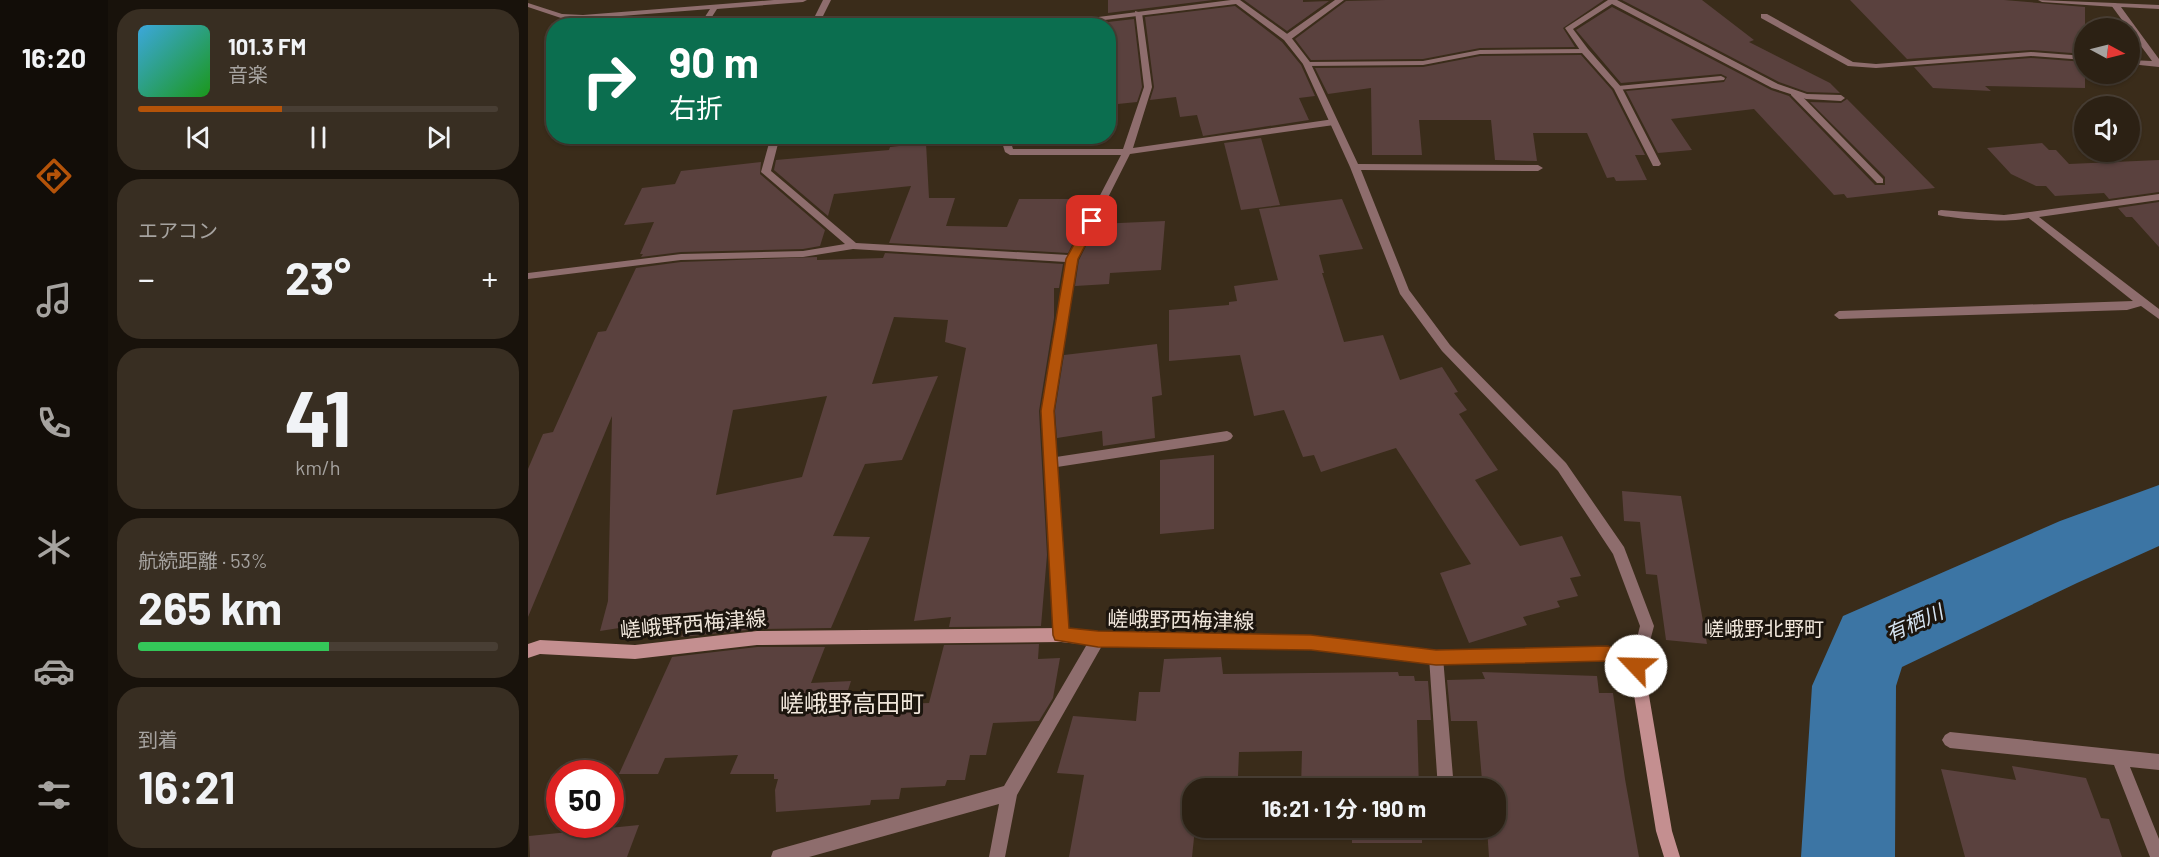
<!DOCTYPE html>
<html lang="ja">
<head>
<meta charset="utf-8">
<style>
  :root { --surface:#2c2114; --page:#382e22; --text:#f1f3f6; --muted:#a6a3a0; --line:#483e34; --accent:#b45309 }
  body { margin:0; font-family:Barlow,"Noto Sans JP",sans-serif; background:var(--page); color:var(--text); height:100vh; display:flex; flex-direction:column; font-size:22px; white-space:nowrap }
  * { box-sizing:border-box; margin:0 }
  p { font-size:20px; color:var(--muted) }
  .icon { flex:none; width:33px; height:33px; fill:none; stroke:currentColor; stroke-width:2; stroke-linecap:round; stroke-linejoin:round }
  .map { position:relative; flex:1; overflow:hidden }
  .drawer { display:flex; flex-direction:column; gap:9px; padding:9px; background:#18120b; width:420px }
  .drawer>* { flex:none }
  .top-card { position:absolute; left:18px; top:18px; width:570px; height:126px; border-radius:24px; box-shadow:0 2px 4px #0004,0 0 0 2px var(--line); background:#0b6e4f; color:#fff; overflow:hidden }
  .needle { width:39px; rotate:97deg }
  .buttons { position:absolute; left:1546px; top:18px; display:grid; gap:12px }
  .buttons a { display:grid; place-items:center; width:66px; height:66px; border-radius:50%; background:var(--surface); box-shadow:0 2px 4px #0004,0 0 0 2px var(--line); font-size:30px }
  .speed { position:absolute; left:18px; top:760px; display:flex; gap:12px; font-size:30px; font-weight:700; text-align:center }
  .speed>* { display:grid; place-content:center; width:78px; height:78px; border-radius:50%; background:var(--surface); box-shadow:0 2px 4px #0004,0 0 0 2px var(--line); line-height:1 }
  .speed .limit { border:9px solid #d22; background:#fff; color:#111 }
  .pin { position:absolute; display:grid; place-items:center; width:51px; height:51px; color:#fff; margin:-26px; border-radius:12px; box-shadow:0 3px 9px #0006 }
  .me { position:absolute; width:66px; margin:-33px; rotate:294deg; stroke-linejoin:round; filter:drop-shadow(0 0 4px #0008) }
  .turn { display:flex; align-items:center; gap:21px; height:126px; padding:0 24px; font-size:27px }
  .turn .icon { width:78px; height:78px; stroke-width:2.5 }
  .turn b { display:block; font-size:42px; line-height:51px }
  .big { font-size:45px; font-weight:700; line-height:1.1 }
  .drawer .tile { flex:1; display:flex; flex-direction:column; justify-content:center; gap:9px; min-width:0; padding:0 21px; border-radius:24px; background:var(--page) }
  .drawer .dial { align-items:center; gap:0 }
  .dial b { font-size:78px; line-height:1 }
  .song { display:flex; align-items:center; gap:18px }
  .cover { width:72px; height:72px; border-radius:9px; background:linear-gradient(135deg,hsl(200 70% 55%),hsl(120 70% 35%)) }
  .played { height:6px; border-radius:3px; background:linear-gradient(90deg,var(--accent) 40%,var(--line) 40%) }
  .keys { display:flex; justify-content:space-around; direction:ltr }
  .heat { display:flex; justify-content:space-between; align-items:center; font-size:33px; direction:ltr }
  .charge { height:9px; border-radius:4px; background:linear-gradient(90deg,#34c759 53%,var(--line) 0) }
  .trip { position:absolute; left:654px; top:778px; width:324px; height:60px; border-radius:24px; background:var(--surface); box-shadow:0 2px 4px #0004,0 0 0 2px var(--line); font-weight:700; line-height:60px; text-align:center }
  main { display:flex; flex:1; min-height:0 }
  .tabs { display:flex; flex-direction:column; width:108px; justify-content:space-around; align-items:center; background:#120d08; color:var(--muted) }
  .tabs .icon { width:42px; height:42px }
  .tabs .active { color:var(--accent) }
  .tabs b { font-size:27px; color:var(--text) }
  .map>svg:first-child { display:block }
</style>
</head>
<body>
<main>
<nav class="tabs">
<b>16:20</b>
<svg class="icon active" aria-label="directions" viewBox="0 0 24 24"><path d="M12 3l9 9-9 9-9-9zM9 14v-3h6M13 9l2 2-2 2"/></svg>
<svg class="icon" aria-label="music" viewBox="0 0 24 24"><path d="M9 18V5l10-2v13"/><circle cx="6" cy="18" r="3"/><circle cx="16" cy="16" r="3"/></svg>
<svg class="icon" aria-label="phone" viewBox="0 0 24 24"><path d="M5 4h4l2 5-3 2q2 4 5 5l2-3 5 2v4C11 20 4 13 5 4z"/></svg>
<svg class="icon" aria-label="climate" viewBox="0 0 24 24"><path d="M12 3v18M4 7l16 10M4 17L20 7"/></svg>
<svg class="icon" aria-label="car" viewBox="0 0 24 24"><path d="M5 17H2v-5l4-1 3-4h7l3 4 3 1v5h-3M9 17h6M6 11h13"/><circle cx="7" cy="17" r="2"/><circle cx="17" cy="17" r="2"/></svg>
<svg class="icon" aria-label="filters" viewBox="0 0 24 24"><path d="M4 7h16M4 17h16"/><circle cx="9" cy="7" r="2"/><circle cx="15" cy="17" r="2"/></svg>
</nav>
<section class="drawer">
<div class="tile">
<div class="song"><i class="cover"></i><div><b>101.3 FM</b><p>音楽</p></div></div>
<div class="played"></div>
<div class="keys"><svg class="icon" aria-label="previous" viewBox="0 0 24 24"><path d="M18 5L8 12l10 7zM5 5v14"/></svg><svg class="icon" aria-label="pause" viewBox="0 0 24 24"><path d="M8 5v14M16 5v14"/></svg><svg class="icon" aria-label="next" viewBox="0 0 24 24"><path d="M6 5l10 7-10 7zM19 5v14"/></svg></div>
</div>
<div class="tile"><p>エアコン</p>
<div class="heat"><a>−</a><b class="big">23°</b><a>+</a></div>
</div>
<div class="tile dial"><b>41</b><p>km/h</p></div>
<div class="tile"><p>航続距離 · 53%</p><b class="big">265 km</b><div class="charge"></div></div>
<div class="tile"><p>到着</p><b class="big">16:21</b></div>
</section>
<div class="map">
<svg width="1631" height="857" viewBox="0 0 1631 857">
  <rect width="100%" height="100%" fill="#3a2c1a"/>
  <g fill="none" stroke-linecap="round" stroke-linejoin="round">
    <path fill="#3c75a4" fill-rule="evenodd" d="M1631 485V546L1549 583 1374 667 1368 686 1367 857H1273L1284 686 1315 616 1532 521Z"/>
  </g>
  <path fill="#5a413e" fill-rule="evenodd" d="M580 0H685L580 13Z
    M716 0H775V2L801 1 759 31Z
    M857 0H1076L1035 28 1047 47 952 48 895 59 783 60 767 39 818 1Z
    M1094 0H1174L1226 40 1221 42 1302 83 1312 93 1279 92 1251 82Z
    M1322 0H1476L1557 7V54L1503 50 1379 59Z
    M707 6 754 42 773 65 787 96 771 98 781 120 675 136 669 115 652 117 648 97 622 100 626 87 617 17Z
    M1084 7 1243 90 1261 96 1347 185H1357V177L1282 102 1313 103 1319 99 1407 188 1319 198 1316 194 1306 195 1226 109 1143 119 1164 150 1130 153 1098 91 1196 82 1199 77 1193 74 1093 83 1048 30Z
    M606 19 614 87 609 102 580 105V22Z
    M1053 55 1084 90 1117 155H1107L1119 180 1088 181 1086 177 1079 178 1059 133H1005L1009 161 967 160 963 120H891L894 155H844L843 88 800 94 787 68 895 67 952 56Z
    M1503 58 1557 62V88L1457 86 1463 91 1405 88 1386 67Z
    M733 138 752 205 713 210 696 143Z
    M398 143 401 198H427L418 226 479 227 491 199H567L540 253 361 243 383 186 306 194 300 216 246 170 248 160 361 150 362 147Z
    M1514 143 1521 150H1528L1541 164 1631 160V192L1581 199 1576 193 1527 196 1518 186H1508L1483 174 1459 148Z
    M233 162 232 174 297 230 292 246 275 249 153 252 113 257 115 254H112L126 222 96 225 114 188 147 184 153 171Z
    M814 199 835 249 791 255 796 273H794L816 342 855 335 872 380 914 367 930 392 926 393 939 410 931 414 970 470 947 480 992 546 1034 536 1053 576 1042 578 1050 596 1029 601 1032 607 995 617 999 625 941 643 912 573 943 564 868 448 793 472 786 455 775 457 756 410 726 416 712 355 641 361V310L701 305V302L709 301 706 286 750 280 731 209Z
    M1631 202V247L1604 217H1598L1590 208Z
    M637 221 633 270 582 273 581 284 547 286 551 260 569 224Z
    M357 253 535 264 531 288H526V318L511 411 519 555 513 626 421 627 423 617 386 621 438 348 417 342 420 320 366 317 344 384 410 376 374 460 337 464 305 536 342 537 303 628 229 629 153 637 160 622 135 628 136 621 72 631 80 601 84 416 0 617V469L15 434 25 432 70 332 78 331 108 268 153 262 289 257V260L355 258ZM299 396 274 477 188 495 205 410Z
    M629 344 634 395 624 397 627 438 575 446 574 431 529 438 527 411 536 355Z
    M686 455V529L632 534V460Z
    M1094 491 1153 496 1179 644 1138 640 1129 575 1118 574 1112 522 1096 521Z
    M511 644 510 659 532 658 525 698 511 721 465 723 458 755H442L437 780H419L417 786 373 788 371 799 343 800 342 805 248 812 247 790 250 779H246V774H202L210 755 137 758 130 774H91L144 657 229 647H297L283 683 323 681 315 706 401 703 416 645Z
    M693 657 695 674 870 672 871 676H886L887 681H900L903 720H889L891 789H773L774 751 711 752 710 777H672L671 789H664V828H667L664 857H541L556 775 529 773 545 716 608 721 611 692H632L636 659Z
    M954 672 1069 676 1071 693H1085L1097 779 1111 857H961L959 828H968V789H956V780H954L949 721H923L919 680 957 679Z
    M1484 766 1558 778 1573 818 1581 819 1594 857H1437L1413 769 1488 780Z
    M111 825 99 857H2L1 836Z
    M773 828H894V843H824V835H772Z"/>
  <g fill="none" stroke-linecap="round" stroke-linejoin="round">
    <path fill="#8e6d6d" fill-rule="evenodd" d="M807 0H816L762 40H756V36Z
      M1510 0 1587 3 1591 5 1587 7 1514 2Z
      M607 11 614 13 624 87 605 148 806 119 810 122 806 125 602 154 549 259 525 411 528 457 699 431 703 433 705 436 703 439 699 441 529 467 540 635 538 640 533 642 528 640 526 635 513 411 538 262 325 249 275 257 153 260 0 279V273L153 254 275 251 317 244 233 172 243 136H252L243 171 328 243 541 255 593 155H482L477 152 472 136H481L485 149H595L616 87Z
      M1057 49H1060V53L952 54 895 65 779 66 775 64 779 62 895 61 952 50Z
      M1193 76 1197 78 1196 80 1090 90 1086 88 1090 86Z
      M1263 91H1269L1355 179V183H1349L1263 95Z
      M1413 210 1476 215 1502 212 1507 215C1494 225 1428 219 1410 215V211Z
      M570 632 575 634 577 639 575 644 489 795 477 857H461L471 804 281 857H243L245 851 251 849 476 786 565 634Z"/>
    <path fill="#8e6d6d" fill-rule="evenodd" d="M246 0H279L275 2 189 9 178 26H171L182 9 55 19 33 18 0 7V3L34 14 55 15Z
      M295 0H303L290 26H282Z
      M703 0H712L762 36 782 62 830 164 1010 165 1015 168 1010 171 833 170 881 290 922 345 1038 463 1096 547 1126 626 1114 671 1109 673 1104 671 1102 666 1112 626 1085 554 1030 471 914 351 872 294 822 167 775 64 756 40 708 4 527 26H500Z
      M1080 0H1089L1250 84 1279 94 1313 95 1317 98 1313 101 1278 99 1244 88 1084 4 1045 29 1060 49 1094 88 1133 164 1131 166H1125L1086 89 1054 53 1037 28Z
      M1584 3 1631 5V9L1593 7 1631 59V67L1602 64V60L1624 61 1583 5Z
      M1233 14H1239L1325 62 1348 64 1503 52 1557 56V60L1503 56 1348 68 1320 66 1233 18Z
      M23 52H26V63L17 64 16 62Z
      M1631 194V200L1511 217 1631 309V319L1613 306 1599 310 1311 319 1306 315 1311 311 1605 301 1497 215 1502 212Z
      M908 650 913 652 915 657 926 789H910L901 657 903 652Z
      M1422 732 1631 754V770L1602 767 1631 839V857H1622L1586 765 1422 748 1417 745 1414 740 1417 735Z"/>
    <path fill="#c48f90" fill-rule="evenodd" d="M533 628 570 632 784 636 908 650 1080 647 1114 661 1116 666 1144 831 1152 857H1136L1128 831 1102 670 1080 661 908 664 784 650 570 646 533 642 229 645 107 659 12 654 0 658V644L12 640 107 645 229 631Z"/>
  </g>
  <path fill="#b45309" stroke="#753606" stroke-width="1.5" d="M564 217 570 221 550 259 526 411 541 628 570 631 783 635 908 650 1080 646 1114 661 1117 666 1114 672 1108 674 1079 661 908 665 783 650 570 647 527 640 525 635 513 411 538 259 559 221Z"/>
  <g text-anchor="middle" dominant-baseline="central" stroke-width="6" stroke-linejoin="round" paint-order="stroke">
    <g font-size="20" font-style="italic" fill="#d6e5f3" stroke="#1c150e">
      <text transform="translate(1386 622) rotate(-24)">有栖川</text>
    </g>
    <g font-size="20" fill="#f0e6db" stroke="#1c150e">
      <text x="1236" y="628">嵯峨野北野町</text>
    </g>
    <g font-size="21" fill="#f0e6db" stroke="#1c150e">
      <text transform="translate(653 619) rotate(1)">嵯峨野西梅津線</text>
      <text transform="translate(165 623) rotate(-5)">嵯峨野西梅津線</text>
    </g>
    <g font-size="24" fill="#f0e6db" stroke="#1c150e">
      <text x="324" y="702">嵯峨野高田町</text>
    </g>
  </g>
</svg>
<div class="buttons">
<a><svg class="needle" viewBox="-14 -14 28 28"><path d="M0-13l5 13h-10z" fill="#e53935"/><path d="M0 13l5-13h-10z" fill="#a6a3a0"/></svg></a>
<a><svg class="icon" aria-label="sound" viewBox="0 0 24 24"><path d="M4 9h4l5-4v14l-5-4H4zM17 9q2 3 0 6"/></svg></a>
</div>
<div class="speed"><div class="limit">50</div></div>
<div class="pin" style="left:564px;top:221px;background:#d93025"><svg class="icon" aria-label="arrive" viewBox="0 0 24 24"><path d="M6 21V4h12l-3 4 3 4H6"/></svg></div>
<svg class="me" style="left:1108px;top:666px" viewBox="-20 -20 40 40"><circle r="19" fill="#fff"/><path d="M0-13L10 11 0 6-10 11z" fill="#b45309"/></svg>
<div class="trip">16:21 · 1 分 · 190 m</div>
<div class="top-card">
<div class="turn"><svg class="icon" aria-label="right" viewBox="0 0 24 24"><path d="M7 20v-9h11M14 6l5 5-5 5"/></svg><div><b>90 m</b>右折</div></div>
</div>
</div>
</main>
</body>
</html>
